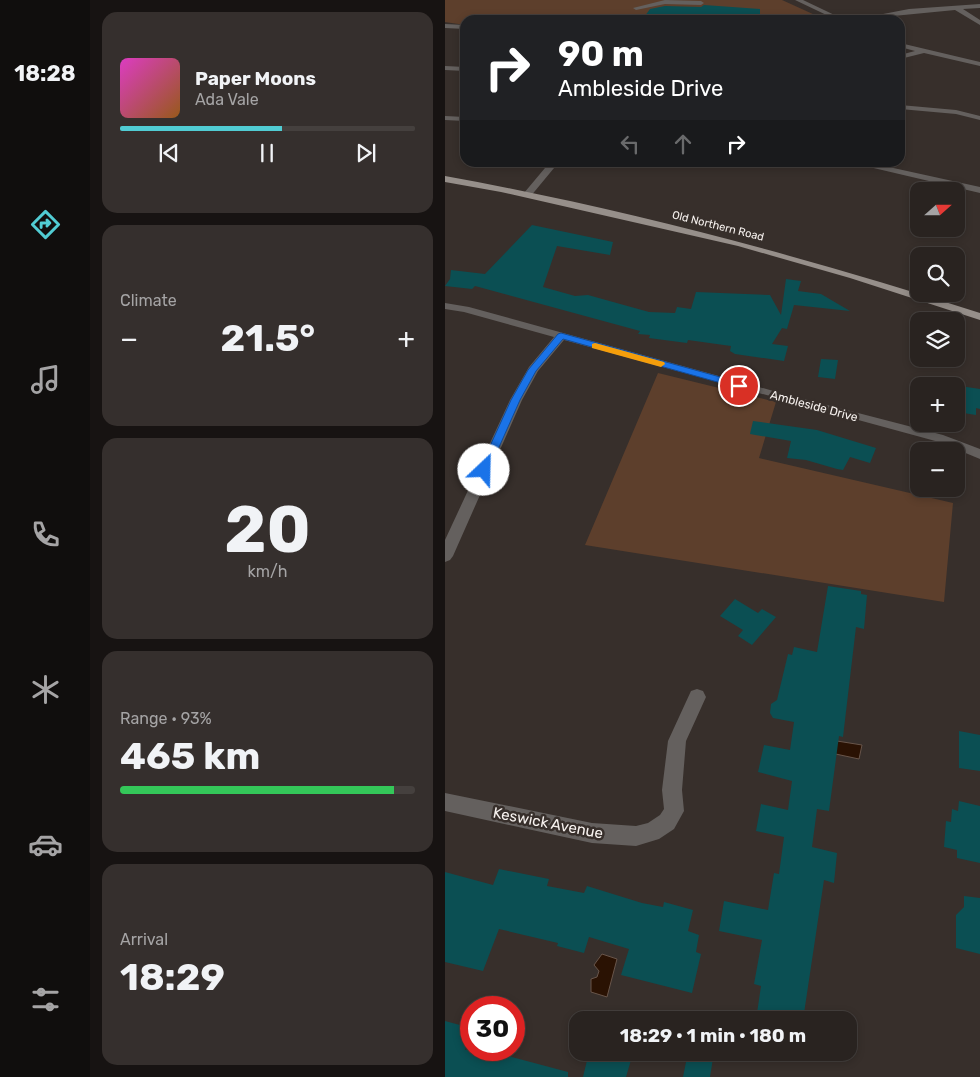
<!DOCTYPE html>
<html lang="en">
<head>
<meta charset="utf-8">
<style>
  :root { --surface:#292320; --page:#352f2d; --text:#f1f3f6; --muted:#a5a4a5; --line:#45403e; --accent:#51ccd3 }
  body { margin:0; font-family:Rubik,sans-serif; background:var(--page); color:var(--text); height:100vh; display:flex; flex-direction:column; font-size:19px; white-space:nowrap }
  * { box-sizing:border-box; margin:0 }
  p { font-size:16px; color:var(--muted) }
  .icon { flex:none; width:28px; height:28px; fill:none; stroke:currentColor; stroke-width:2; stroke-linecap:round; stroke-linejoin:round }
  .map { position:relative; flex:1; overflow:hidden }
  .details { display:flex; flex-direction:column; gap:12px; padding:12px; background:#171312; width:355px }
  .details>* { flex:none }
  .hud { position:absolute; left:15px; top:15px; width:445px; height:152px; border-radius:15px; box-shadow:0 2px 8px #0003,0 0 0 1px var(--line); background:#202124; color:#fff; overflow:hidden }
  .needle { width:32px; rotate:69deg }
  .controls { position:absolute; left:465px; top:182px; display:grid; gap:10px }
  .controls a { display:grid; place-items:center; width:55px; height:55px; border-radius:10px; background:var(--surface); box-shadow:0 2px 8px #0003,0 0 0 1px var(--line); font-size:25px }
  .speed { position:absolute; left:15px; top:996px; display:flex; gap:10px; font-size:25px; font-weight:700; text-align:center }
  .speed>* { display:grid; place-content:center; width:65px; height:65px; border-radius:50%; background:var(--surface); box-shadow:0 2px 8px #0003,0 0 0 1px var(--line); line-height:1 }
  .speed .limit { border:8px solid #d22; background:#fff; color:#111 }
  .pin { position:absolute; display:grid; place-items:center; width:42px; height:42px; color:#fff; margin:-21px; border:2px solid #fff; border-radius:50%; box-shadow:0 1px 5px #0007 }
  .me { position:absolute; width:55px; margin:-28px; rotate:24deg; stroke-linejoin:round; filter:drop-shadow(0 0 4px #0008) }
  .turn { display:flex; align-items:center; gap:18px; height:105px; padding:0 15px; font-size:22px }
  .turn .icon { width:65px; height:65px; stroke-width:2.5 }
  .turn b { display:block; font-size:35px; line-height:42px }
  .lanes { display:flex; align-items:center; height:48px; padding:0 15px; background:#0003; justify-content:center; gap:25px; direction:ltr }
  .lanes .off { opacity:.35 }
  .big { font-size:38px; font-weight:700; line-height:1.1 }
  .details .widget { flex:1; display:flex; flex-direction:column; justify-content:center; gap:8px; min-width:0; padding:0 18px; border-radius:15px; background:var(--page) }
  .details .dial { align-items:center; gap:0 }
  .dial b { font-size:65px; line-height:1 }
  .song { display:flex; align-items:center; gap:15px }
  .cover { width:60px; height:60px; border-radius:8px; background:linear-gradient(135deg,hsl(310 70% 55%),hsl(30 70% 35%)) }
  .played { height:5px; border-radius:2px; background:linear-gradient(90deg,var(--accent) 55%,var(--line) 55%) }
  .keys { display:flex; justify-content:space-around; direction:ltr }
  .heat { display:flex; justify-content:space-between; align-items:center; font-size:28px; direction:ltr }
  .charge { height:8px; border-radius:4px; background:linear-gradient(90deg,#34c759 93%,var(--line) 0) }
  .trip { position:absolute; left:124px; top:1011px; width:288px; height:50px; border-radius:15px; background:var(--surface); box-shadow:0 2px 8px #0003,0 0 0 1px var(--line); font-weight:700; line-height:50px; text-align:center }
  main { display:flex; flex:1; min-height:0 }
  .dock { display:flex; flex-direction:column; width:90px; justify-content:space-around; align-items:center; background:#100e0d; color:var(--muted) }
  .dock .icon { width:35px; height:35px }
  .dock .current { color:var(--accent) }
  .dock b { font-size:22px; color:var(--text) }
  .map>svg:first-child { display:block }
</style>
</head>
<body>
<main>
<nav class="dock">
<b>18:28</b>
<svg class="icon current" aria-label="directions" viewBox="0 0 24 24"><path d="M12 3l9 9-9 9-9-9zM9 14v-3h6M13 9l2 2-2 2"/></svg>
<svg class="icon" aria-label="music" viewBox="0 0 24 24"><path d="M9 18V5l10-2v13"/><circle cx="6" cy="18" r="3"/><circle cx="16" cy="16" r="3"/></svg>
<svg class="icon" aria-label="phone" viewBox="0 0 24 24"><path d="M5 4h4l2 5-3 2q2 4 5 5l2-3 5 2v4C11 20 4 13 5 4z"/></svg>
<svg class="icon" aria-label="climate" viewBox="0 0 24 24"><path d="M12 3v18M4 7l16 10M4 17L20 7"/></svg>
<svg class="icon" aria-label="car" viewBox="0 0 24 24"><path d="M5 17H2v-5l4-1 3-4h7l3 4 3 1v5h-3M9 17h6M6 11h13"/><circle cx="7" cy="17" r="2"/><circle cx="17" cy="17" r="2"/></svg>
<svg class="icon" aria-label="filters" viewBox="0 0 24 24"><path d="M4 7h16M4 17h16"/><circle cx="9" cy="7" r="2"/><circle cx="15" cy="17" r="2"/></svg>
</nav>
<section class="details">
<div class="widget">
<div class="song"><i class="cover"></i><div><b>Paper Moons</b><p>Ada Vale</p></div></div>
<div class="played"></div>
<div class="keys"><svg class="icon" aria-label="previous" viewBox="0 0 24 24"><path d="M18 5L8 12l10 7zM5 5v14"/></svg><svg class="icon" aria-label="pause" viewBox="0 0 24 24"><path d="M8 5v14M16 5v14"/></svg><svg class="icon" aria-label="next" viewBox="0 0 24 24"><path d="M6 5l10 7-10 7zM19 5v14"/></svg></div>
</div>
<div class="widget"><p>Climate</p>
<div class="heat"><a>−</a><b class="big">21.5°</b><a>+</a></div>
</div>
<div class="widget dial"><b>20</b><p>km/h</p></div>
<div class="widget"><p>Range · 93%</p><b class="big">465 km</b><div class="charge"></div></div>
<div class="widget"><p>Arrival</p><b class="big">18:29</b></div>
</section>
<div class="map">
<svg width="535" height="1077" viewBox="0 0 535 1077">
  <rect width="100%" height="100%" fill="#372f2b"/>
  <path fill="#5d3f2c" d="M0 0H337L381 20H20V25L0 22Z
    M213 373 331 402 314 458 508 503 499 602 140 545Z"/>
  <path fill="#2a1203" stroke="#68554a" d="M392 741 417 745 414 759 386 753Z
    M157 954 172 959 162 997 146 992V979L152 977 154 971 149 965Z"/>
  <path fill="#0b4f53" d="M259 5 315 9V20H197L205 9 220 6 256 7Z
    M87 225 168 242 165 255 112 246 98 287 130 296 143 295 204 312 230 313 232 307 246 309 251 292 325 295 336 315 341 279 356 281 353 291 376 294 405 311 349 305 342 329 337 328 327 344 343 346 339 361 290 354 285 351 286 346 243 340 242 343 204 338 205 335 193 334 195 331 30 286 27 289 0 286 5 279 6 270 40 274Z
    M376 359 393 360 390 379 373 377Z
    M515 386 535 389V409L531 408V415L512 412Z
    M308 421 372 430 431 448 425 463 405 457 398 470 392 469 361 460 342 458 346 441 305 434Z
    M383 586 416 591V594L422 595 419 629 411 627 398 737 394 736 384 811 372 809 367 847 392 853 389 883 379 880 358 1020H311L316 986 309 984 317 940 274 931 279 901 323 910 329 873 334 874 339 837 311 831 316 804 343 810 347 781 313 772 319 745 345 750 349 722 328 718 325 713 326 704 332 700 343 654 347 655 349 647 372 652Z
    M290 599 313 613 317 609 331 617 307 645 293 636 298 630 275 616Z
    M514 731 535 735V771L514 768Z
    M514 801 535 806V863L512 858V850L499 847 501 821 506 822 507 809 513 811Z
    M54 869 104 879 102 886 139 893 142 886 197 903 218 907 219 902 248 910 243 931 254 935 251 952 256 954 247 993 176 975 184 949 144 937 139 953 112 946 113 943 54 929 38 971 0 962V872L48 885Z
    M519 896 535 898V954L511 948V915L519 907Z
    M0 1021 26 1028 20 1050H40L123 1072V1077H0Z
    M144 1052H155L186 1060 181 1077H138Z
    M243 1052H269L265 1077H238Z"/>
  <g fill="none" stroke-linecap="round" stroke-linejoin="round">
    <path fill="#64605e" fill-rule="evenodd" d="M220 0 256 1 259 3 256 5 220 4 191 10 188 8Z
      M350 0H358L400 20H392Z
      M535 4V8L518 9 535 20V25L510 10 407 20 464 9Z
      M0 24 20 25V29L0 28Z
      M455 43 535 62V66L479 53 455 59V55L470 51 455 47Z
      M0 66 20 67V71L0 70Z
      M455 105 511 110 535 116V120L511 114 455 109Z
      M0 116 20 117V121L0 120Z
      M105 162H114L85 197H79V193Z
      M403 162H421L535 187V193Z
      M0 303 24 307 332 392 498 435 535 449V459L494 442 119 340 93 371 77 400 8 556 5 560 0 562V540L65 400 84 367 109 337 19 312 0 309Z
      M252 689 258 691 261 697 241 741 237 790 239 811 229 829 214 839 191 846 147 843 0 811V793L147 823 191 826 203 823 215 815 219 809 217 790 223 741 246 691Z"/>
    <path fill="#968f8a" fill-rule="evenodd" d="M0 176C182 209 360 257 535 313V320L405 278 293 246 56 192 0 182Z"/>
  </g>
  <path fill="#1a73e8" stroke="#114b97" d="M116 333 297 383 298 386 294 388 118 339 91 371 75 400 43 472H35L34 470 66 400 83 370 113 334Z"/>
  <path fill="#f59e0b" d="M150 343 219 362 220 364 216 367 147 348V344Z"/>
  <g text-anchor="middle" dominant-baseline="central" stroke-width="5" stroke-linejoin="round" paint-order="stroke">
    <g font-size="11" fill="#f7f2ef" stroke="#372f2b">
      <text transform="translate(273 226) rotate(14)">Old Northern Road</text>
    </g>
    <g font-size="12" fill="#f7f2ef" stroke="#372f2b">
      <text transform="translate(369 406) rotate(15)">Ambleside Drive</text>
    </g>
    <g font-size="15" fill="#f7f2ef" stroke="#372f2b">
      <text transform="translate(103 823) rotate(11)">Keswick Avenue</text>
    </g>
  </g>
</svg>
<div class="controls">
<a><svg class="needle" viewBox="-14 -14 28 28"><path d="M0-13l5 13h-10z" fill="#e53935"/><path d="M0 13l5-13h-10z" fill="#a5a4a5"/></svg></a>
<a><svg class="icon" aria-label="search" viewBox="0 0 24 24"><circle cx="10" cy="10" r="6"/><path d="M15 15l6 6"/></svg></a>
<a><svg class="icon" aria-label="layers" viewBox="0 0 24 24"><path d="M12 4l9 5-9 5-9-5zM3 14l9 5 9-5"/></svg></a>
<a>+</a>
<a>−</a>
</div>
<div class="speed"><div class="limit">30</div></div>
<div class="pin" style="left:294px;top:386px;background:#d93025"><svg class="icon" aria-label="arrive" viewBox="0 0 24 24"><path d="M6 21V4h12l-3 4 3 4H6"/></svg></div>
<svg class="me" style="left:39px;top:470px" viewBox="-20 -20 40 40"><circle r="19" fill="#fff"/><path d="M0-13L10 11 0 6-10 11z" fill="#1a73e8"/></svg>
<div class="trip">18:29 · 1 min · 180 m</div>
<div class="hud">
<div class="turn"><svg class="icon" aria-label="right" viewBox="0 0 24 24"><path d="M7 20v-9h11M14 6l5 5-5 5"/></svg><div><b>90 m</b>Ambleside Drive</div></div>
<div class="lanes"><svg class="icon off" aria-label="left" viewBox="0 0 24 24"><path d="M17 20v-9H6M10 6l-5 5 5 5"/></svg><svg class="icon off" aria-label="ahead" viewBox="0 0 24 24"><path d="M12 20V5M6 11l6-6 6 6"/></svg><svg class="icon" aria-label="right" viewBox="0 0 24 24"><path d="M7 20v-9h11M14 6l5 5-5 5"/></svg></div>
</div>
</div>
</main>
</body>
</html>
